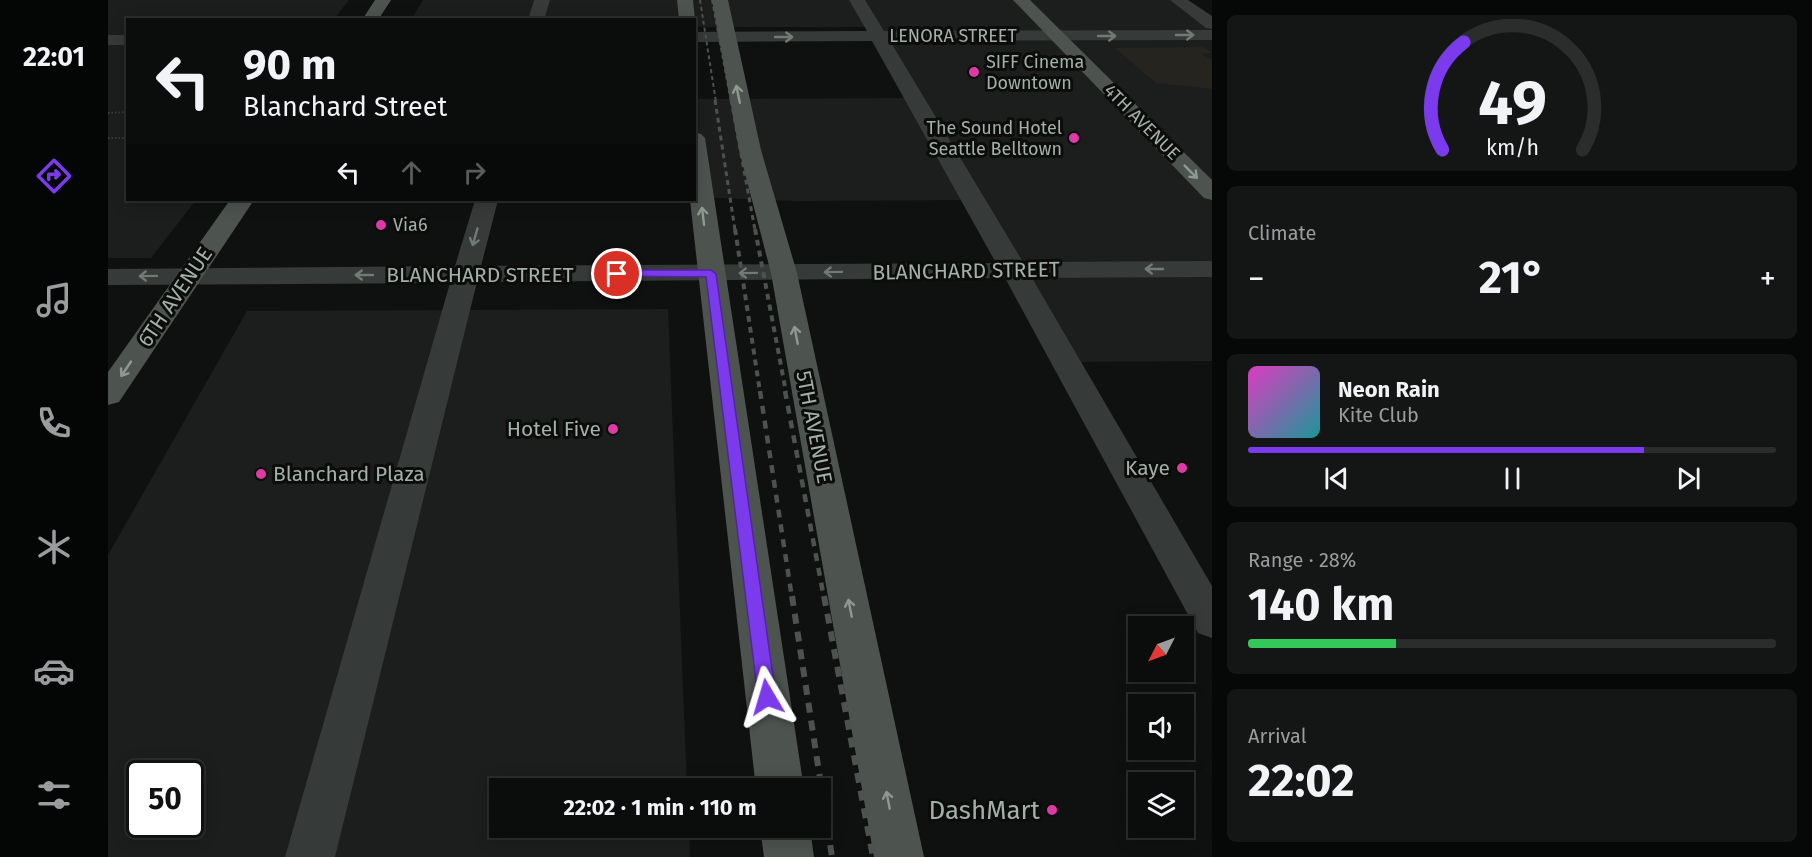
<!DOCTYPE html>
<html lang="en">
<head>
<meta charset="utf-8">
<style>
  :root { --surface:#0b0d0c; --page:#141615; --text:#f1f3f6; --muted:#9a9c9d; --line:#2b2d2d; --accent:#7c3aed }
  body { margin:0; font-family:"Fira Sans",sans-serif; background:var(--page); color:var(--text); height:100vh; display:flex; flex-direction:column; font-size:22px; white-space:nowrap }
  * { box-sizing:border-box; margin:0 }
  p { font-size:20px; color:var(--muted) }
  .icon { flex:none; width:33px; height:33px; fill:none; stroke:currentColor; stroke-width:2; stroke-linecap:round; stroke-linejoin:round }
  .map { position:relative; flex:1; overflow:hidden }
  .panel { display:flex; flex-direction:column; gap:15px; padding:15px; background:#060707; width:600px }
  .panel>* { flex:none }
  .guide { position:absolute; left:18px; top:18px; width:570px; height:183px; border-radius:0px; box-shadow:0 3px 15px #0003,0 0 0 2px var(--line); background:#0b0d0c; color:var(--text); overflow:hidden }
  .needle { width:39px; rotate:228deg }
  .tools { position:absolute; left:1020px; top:616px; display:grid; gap:12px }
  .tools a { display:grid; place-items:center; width:66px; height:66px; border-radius:0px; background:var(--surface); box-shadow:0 3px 15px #0003,0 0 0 2px var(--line); font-size:30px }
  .speed { position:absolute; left:18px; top:760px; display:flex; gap:12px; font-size:30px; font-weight:700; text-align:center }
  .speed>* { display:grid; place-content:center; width:78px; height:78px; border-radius:50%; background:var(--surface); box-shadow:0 3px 15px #0003,0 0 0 2px var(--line); line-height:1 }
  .speed .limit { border:3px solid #111; border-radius:9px; background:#fff; color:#111 }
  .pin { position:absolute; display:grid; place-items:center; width:51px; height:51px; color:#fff; margin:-26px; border:3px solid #fff; border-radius:50%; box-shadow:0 2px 6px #0007 }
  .me { position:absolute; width:66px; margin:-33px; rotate:353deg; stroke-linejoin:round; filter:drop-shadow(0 0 4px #0008) }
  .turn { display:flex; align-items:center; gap:21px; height:126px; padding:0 18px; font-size:27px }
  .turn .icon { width:78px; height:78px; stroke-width:2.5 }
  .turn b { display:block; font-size:42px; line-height:51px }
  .lanes { display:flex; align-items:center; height:57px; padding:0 18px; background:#0003; justify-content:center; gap:30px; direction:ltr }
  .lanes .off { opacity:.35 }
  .big { font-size:45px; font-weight:700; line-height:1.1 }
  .panel .widget { flex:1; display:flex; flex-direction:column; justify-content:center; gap:9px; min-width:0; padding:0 21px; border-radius:9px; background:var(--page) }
  .panel .dial { align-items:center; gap:0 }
  .dial svg { height:156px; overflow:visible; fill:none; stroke:var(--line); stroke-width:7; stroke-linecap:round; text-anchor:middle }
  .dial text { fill:var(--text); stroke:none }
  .song { display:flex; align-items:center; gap:18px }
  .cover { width:72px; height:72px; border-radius:9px; background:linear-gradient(135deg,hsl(310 70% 55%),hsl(180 70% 35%)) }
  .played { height:6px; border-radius:3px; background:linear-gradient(90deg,var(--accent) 75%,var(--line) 75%) }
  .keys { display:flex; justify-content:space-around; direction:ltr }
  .heat { display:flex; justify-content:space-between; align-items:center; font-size:33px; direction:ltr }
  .charge { height:9px; border-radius:4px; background:linear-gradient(90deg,#34c759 28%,var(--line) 0) }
  .trip { position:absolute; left:381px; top:778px; width:342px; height:60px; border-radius:0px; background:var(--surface); box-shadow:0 3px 15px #0003,0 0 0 2px var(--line); font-weight:700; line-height:60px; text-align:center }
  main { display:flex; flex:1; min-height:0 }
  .dock { display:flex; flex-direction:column; width:108px; justify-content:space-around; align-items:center; background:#040505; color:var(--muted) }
  .dock .icon { width:42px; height:42px }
  .dock .current { color:var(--accent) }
  .dock b { font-size:27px; color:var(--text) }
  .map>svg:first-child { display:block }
</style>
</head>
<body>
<main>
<nav class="dock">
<b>22:01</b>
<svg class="icon current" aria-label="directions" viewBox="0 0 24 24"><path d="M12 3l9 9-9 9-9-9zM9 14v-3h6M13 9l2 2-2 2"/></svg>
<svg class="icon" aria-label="music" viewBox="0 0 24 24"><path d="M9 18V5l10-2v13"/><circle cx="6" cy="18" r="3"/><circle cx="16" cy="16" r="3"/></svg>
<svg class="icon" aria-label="phone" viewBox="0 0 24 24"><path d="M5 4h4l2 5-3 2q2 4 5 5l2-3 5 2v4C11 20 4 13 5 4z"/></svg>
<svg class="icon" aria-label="climate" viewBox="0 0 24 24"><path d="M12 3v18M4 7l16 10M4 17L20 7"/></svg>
<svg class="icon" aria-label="car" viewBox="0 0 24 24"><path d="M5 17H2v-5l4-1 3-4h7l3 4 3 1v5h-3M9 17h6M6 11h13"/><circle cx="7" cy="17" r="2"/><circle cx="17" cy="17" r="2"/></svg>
<svg class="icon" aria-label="filters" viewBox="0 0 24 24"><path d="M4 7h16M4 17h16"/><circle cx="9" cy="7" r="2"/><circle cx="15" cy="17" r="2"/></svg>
</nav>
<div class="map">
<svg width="1104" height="857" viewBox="0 0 1104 857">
  <rect width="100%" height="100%" fill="#0f1110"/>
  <path fill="#1c1d1d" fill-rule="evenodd" d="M0 0H241L226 19 20 20V200H88L43 258H0Z
    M315 0H1066L1104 27V361L966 362 771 27H587L586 20H303Z
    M801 98 860 200 688 201 587 197V99Z
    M560 309 579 789H392V828H581L582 857H0V555L139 311ZM32 774H82V825H32Z"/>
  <path fill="#25241e" d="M1096 47 1104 53 1094 54 1104 60V89L1048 83 1007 48Z"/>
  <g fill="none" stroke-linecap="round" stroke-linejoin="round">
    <path stroke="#393e3b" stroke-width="2" stroke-dasharray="1.5 2" stroke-linecap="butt" d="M0 113 20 112
      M0 138H20"/>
    <path fill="#363a38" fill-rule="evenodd" d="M426 0H442L436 20H420Z
      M741 0H757L776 31 1104 30V40L782 41 915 262 1104 261V277L924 278 1104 586V638L1090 633 897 278 369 282 227 857H177L342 283 0 285V269L347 266 367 200H390L373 266 888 263 764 41 586 42V32L759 31Z
      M1062 0H1080L1104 16V29L1098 28Z
      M0 35H20V45H0Z"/>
    <path fill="#4d5450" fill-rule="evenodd" d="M267 0H283L270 20H254Z
      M569 0H585L587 20 586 21 571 20Z
      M604 0H620L653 150 689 273 816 857H766L663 273 631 150Z
      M905 0H922L1104 180V200L1096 198Z
      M586 132 593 134 597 138 696 789H648L582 200H586Z
      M122 200H146L11 402 0 405V372Z
      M652 828H702L706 857H656Z"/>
    <path stroke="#4c524f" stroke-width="2" stroke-dasharray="4 3" stroke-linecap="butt" d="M592 0 608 102
      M604 0 623 102"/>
    <path stroke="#4c524f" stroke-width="3" stroke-dasharray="5 4" stroke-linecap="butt" d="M607 100 627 230
      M623 100 647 230"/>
    <path stroke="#4c524f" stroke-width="4" stroke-dasharray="6 5" stroke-linecap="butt" d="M627 229 652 392
      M647 229 678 392"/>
    <path stroke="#4c524f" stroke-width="4.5" stroke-dasharray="8 7" stroke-linecap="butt" d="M652 391 684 598
      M677 391 716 598"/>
    <path stroke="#4c524f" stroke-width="6" stroke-dasharray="10 8" stroke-linecap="butt" d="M684 596 724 857
      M716 596 765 857"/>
  </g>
  <defs><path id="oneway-shaft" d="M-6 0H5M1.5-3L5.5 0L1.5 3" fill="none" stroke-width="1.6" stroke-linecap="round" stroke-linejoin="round" transform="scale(1.5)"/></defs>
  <g stroke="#717b75">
    <use href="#oneway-shaft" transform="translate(1077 35)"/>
    <use href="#oneway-shaft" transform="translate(999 36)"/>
    <use href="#oneway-shaft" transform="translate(676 37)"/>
    <use href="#oneway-shaft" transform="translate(367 237) rotate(106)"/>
    <use href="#oneway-shaft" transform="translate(1046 269) rotate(180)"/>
    <use href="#oneway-shaft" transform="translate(725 272) rotate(179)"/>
    <use href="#oneway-shaft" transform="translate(640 273) rotate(179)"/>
    <use href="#oneway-shaft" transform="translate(256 275) rotate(180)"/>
    <use href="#oneway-shaft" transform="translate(40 276) rotate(179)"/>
  </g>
  <g stroke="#8d9991">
    <use href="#oneway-shaft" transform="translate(630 94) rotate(-102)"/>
    <use href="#oneway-shaft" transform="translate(1083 172) rotate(45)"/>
    <use href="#oneway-shaft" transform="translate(595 216) rotate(-97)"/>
    <use href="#oneway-shaft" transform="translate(688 335) rotate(-101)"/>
    <use href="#oneway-shaft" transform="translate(18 369) rotate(124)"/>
    <use href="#oneway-shaft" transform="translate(742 608) rotate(-101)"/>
    <use href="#oneway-shaft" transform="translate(780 800) rotate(-101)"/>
  </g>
  <path fill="#7c3aed" stroke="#51269a" stroke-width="1.5" d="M509 270H603L608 274 668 697 665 702 659 705 652 702 650 697 598 277 505 276V271Z"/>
  <g fill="#de3aa5" stroke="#0b0c0b" stroke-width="2">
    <circle cx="866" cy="72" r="6"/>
    <circle cx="966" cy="138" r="6"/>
    <circle cx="273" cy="225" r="6"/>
    <circle cx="505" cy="429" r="6"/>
    <circle cx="1074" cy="468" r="6"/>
    <circle cx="153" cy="474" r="6"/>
    <circle cx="944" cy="810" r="6"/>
  </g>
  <g text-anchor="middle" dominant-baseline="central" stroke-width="6" stroke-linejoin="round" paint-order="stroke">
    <g font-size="18" fill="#a2b0a7" stroke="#0b0c0b">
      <text x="845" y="36">LENORA STREET</text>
      <text transform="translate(1034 122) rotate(45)">4TH AVENUE</text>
    </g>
    <g font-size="18" fill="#a2b0a7" stroke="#0b0c0b" text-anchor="start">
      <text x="878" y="62">SIFF Cinema<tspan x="878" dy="21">Downtown</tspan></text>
      <text x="954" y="128" text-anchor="end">The Sound Hotel<tspan x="954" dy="21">Seattle Belltown</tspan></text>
      <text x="285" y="225">Via6</text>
    </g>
    <g font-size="21" fill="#a2b0a7" stroke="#0b0c0b">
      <text transform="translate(858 271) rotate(-1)">BLANCHARD STREET</text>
      <text x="372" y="275">BLANCHARD STREET</text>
      <text transform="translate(67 297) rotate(-56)">6TH AVENUE</text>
      <text transform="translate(706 427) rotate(79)">5TH AVENUE</text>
    </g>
    <g font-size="21" fill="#a2b0a7" stroke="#0b0c0b" text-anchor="end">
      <text x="493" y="429">Hotel Five</text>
      <text x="1062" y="468">Kaye</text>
      <text x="165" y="474" text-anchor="start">Blanchard Plaza</text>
    </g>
    <g font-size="26" fill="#a2b0a7" stroke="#0b0c0b" text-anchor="end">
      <text x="932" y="810">DashMart</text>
    </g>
  </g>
</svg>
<div class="tools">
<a><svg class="needle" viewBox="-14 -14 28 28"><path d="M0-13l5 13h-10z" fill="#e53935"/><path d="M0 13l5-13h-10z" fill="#9a9c9d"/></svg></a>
<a><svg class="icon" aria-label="sound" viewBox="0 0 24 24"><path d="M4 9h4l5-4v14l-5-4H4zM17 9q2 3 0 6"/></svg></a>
<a><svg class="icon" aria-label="layers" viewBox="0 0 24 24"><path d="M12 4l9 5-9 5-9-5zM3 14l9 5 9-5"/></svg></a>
</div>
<div class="speed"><div class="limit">50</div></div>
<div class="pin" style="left:509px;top:274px;background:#d93025"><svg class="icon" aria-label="arrive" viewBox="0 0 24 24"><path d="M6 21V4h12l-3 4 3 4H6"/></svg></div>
<svg class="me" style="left:659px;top:697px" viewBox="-20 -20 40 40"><path d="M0-17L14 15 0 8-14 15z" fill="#7c3aed" stroke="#fff" stroke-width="4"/></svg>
<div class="trip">22:02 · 1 min · 110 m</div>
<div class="guide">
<div class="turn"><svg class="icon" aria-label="left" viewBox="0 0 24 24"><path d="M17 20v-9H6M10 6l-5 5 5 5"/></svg><div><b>90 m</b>Blanchard Street</div></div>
<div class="lanes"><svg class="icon" aria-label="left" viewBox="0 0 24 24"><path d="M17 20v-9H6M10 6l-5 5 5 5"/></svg><svg class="icon off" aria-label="ahead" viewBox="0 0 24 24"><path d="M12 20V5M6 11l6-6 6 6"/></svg><svg class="icon off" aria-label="right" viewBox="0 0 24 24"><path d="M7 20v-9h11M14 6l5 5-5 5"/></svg></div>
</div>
</div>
<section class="panel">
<div class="widget dial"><svg viewBox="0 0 100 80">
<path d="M14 69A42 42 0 1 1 86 69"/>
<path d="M14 69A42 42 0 0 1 25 14" stroke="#7c3aed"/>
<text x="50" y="56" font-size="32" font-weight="700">49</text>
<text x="50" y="72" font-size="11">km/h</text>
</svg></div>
<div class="widget"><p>Climate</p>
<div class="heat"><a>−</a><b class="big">21°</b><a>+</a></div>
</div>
<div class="widget">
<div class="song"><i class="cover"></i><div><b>Neon Rain</b><p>Kite Club</p></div></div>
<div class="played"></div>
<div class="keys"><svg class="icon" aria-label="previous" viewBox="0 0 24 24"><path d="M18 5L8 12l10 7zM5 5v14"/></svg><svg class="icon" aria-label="pause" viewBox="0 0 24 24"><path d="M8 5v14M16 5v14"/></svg><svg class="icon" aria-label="next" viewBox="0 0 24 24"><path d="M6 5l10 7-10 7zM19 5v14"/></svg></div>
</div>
<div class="widget"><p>Range · 28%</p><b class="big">140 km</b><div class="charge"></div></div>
<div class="widget"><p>Arrival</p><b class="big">22:02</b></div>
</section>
</main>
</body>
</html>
